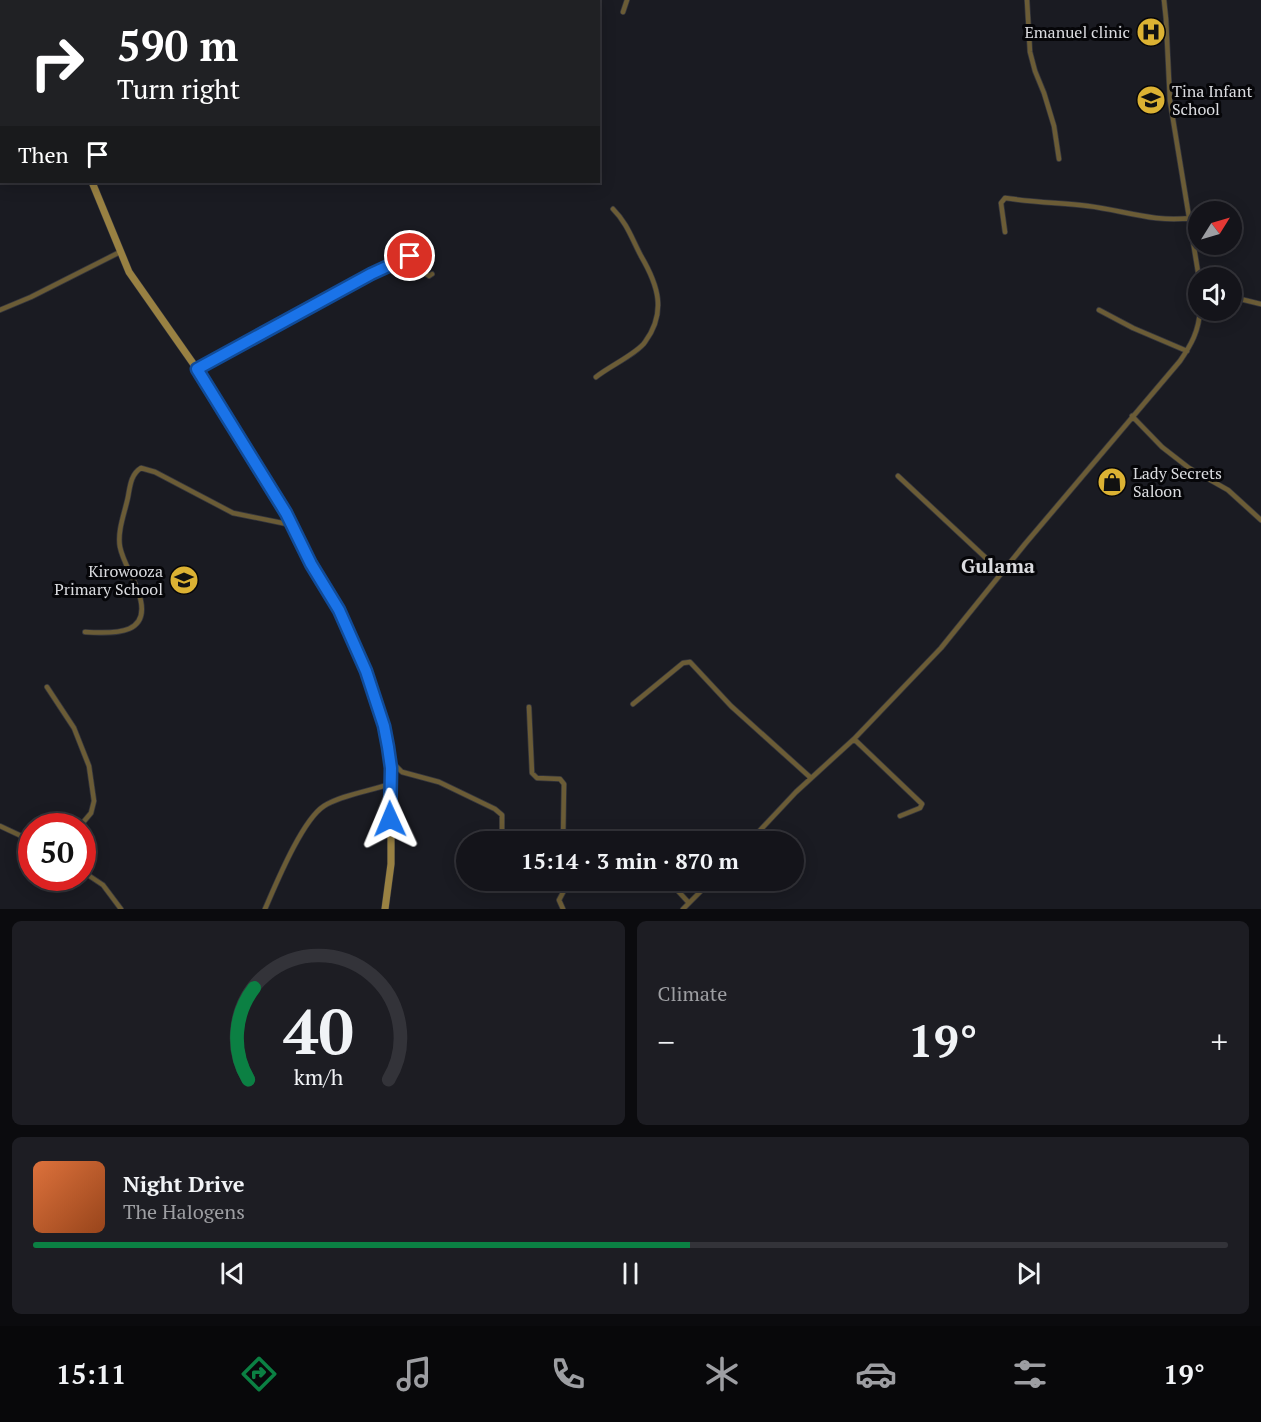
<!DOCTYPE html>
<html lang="en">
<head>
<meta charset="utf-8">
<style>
  :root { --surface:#14141a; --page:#1d1d23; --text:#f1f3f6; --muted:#9d9ea2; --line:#333339; --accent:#0b8043 }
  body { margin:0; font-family:"PT Serif",serif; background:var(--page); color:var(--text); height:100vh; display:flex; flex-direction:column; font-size:22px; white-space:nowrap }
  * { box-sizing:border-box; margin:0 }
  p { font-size:20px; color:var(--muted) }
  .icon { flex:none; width:33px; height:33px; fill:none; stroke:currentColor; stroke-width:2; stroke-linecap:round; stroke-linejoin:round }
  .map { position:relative; height:909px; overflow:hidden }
  .side { display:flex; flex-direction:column; gap:12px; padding:12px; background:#0b0b0e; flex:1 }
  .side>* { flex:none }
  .banner { position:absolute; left:0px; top:0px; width:600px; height:183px; box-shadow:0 3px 15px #0003,0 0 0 2px var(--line); background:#202124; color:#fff; overflow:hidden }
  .needle { width:39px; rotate:53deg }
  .buttons { position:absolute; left:1188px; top:201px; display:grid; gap:12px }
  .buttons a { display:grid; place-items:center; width:54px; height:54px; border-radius:50%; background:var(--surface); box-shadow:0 3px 15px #0003,0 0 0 2px var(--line); font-size:30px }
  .speed { position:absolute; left:18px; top:813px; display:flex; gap:12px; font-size:30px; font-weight:700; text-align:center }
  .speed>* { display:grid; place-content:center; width:78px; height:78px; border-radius:50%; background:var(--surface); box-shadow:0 3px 15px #0003,0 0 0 2px var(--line); line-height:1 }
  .speed .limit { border:9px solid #d22; background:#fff; color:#111 }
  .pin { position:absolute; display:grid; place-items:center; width:51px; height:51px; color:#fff; margin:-26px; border:3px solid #fff; border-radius:50%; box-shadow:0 2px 6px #0007 }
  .me { position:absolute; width:66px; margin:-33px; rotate:359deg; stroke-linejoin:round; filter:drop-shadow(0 0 4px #0008) }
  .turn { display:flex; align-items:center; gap:21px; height:126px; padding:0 18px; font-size:27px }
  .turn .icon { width:78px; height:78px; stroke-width:2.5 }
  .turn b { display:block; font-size:42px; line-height:51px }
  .then { display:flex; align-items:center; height:57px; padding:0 18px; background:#0003; gap:12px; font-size:22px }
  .big { font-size:45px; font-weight:700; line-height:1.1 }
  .side .card { flex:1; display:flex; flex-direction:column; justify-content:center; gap:9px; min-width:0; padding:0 21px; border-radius:9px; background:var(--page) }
  .side .dial { align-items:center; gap:0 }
  .dial svg { height:156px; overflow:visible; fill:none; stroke:var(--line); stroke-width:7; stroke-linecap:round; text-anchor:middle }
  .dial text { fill:var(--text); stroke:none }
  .song { display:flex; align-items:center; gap:18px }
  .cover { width:72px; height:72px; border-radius:9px; background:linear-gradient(135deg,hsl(20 70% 55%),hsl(20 70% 35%)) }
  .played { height:6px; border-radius:3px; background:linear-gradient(90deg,var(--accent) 55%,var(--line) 55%) }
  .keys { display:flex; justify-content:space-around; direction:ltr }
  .heat { display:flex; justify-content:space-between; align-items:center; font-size:33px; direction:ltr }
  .side .tiles { flex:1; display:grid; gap:12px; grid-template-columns:1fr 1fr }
  .card:last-child { grid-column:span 2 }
  .trip { position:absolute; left:456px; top:831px; width:348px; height:60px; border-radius:30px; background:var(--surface); box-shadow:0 3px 15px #0003,0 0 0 2px var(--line); font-weight:700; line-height:60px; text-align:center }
  .dock { display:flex; height:96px; justify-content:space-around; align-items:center; background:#08080a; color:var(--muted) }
  .dock .icon { width:42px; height:42px }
  .dock .current { color:var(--accent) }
  .dock b { font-size:27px; color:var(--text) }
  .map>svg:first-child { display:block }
</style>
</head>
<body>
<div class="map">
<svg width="1261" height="909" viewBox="0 0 1261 909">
  <rect width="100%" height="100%" fill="#1a1b22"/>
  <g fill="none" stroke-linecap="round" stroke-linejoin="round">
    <g stroke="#35363d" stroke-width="6">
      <path id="street" d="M364 0 366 2
        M1027 0 1030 52 1035 71 1044 93 1054 126 1059 159
        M1164 0 1166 19 1170 101 1199 278
        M168 2 171 0
        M459 2 460 0
        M511 2V0
        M623 12 627 0
        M1005 232 1001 203 1005 198C1033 202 1060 203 1088 206 1122 210 1156 223 1190 218
        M1232 297 1261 304
        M0 310 31 297 120 252
        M1099 310 1133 328 1187 351
        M197 369 403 258 413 256 426 274 429 276 432 274
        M596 377C608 367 638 353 645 342 667 312 658 285 641 256 632 239 627 223 613 209
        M1132 416 1162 447 1189 468 1228 490 1261 520
        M898 476 1002 573
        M85 632C116 634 154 635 138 591 133 576 123 562 120 547 117 531 125 512 128 497 130 486 131 474 141 468L155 472 233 513 292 525
        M47 687 74 728 89 766 94 801 91 813 80 826
        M633 704 683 663 690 662 731 706 811 778
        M529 707 532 773 537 778 560 779 564 784 563 842
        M854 739 922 804 920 808 900 816
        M395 765 402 772 439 782 495 809 502 815V832L509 842
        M0 826 32 841
        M749 842 796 792 854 739 941 648 1025 544 1180 361C1191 345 1199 331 1200 310
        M82 871 103 885 121 909
        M668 880 689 903
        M265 909C276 884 302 820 324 806 341 795 370 791 390 784
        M563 909 559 900 567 885 568 880
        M683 909 712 880"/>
    </g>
    <g stroke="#35363d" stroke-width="8">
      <path id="secondary" d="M58 2V0
        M0 131H2
        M92 182 129 272 197 369 257 465 339 610 366 671 384 726 391 768V864L385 909"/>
    </g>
    <use href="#street" stroke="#6b5c36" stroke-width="4.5"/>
    <use href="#secondary" stroke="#998142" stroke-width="7"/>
  </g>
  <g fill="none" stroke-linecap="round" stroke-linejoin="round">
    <g stroke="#114b97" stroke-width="15">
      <path id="route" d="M390 819 391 768 388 747 384 726 366 671 339 610 311 564 286 513 197 369 371 274 410 256"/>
    </g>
    <use href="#route" stroke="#1a73e8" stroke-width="10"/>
  </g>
  <defs>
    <g id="hospital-disc" transform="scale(1.5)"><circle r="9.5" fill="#dcb233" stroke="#060609"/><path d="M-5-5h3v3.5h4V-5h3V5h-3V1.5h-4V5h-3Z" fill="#111"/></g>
    <g id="school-disc" transform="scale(1.5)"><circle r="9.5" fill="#dcb233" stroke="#060609"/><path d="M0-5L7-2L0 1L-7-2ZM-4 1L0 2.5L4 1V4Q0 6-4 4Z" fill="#111"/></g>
    <g id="shop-disc" transform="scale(1.5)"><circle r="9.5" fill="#dcb233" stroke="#060609"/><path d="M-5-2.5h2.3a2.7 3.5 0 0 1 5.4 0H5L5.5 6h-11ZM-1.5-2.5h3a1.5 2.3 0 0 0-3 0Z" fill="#111"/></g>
  </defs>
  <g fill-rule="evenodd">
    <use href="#hospital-disc" x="1151" y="32"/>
    <use href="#school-disc" x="1151" y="100"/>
    <use href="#shop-disc" x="1112" y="482"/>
    <use href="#school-disc" x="184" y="580"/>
  </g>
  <g text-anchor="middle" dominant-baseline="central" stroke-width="6" stroke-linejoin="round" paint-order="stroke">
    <g font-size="16" fill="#dbdce0" stroke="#060609" text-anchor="end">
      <text x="1130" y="32">Emanuel clinic</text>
      <text x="1172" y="91" text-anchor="start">Tina Infant<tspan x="1172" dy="18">School</tspan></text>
      <text x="1133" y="473" text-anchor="start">Lady Secrets<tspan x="1133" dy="18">Saloon</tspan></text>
      <text x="163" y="571">Kirowooza<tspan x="163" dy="18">Primary School</tspan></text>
    </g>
    <g font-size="20" font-weight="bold" fill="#dbdce0" stroke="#060609">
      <text x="998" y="565">Gulama</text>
    </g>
  </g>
</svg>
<div class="buttons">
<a><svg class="needle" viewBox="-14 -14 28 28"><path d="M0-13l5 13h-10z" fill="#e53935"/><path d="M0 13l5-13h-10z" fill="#9d9ea2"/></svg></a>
<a><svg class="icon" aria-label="sound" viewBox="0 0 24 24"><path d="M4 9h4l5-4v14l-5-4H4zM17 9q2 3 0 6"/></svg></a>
</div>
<div class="speed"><div class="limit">50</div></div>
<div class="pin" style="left:410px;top:256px;background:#d93025"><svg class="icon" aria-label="arrive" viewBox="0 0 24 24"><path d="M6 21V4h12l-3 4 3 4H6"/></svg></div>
<svg class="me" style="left:390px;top:819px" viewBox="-20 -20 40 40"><path d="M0-17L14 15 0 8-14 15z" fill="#1a73e8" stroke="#fff" stroke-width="4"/></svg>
<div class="trip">15:14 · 3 min · 870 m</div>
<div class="banner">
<div class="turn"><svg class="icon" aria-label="right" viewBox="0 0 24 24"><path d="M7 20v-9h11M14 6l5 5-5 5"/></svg><div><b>590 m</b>Turn right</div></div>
<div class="then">Then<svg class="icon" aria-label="arrive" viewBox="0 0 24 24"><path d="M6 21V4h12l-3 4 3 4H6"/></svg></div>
</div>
</div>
<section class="side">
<div class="tiles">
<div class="card dial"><svg viewBox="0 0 100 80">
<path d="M14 69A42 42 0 1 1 86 69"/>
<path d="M14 69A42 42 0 0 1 17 22" stroke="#0b8043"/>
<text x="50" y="56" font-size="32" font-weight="700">40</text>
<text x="50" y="72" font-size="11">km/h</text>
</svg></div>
<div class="card"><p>Climate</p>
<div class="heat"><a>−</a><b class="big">19°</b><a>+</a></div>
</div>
<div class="card">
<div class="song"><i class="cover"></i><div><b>Night Drive</b><p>The Halogens</p></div></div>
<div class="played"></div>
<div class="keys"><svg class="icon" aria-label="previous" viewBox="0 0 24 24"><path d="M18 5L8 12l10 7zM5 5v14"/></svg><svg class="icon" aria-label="pause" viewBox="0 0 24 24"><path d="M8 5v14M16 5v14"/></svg><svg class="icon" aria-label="next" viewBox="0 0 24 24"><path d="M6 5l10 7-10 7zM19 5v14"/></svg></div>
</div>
</div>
</section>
<nav class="dock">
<b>15:11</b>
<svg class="icon current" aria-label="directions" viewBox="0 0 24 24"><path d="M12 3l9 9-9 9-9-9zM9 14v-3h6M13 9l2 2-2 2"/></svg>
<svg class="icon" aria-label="music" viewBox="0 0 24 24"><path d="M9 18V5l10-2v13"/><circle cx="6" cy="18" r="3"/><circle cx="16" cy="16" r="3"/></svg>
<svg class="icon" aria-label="phone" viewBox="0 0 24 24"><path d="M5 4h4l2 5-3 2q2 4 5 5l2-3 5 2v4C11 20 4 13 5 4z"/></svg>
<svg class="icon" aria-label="climate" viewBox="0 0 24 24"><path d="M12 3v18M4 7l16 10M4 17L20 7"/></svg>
<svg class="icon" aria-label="car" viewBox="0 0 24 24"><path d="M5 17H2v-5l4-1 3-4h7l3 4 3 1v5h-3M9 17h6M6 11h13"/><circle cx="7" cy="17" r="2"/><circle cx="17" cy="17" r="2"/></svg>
<svg class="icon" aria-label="filters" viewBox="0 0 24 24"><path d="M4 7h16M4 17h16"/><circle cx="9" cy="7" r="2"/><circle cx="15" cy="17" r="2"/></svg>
<b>19°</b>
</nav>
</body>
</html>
